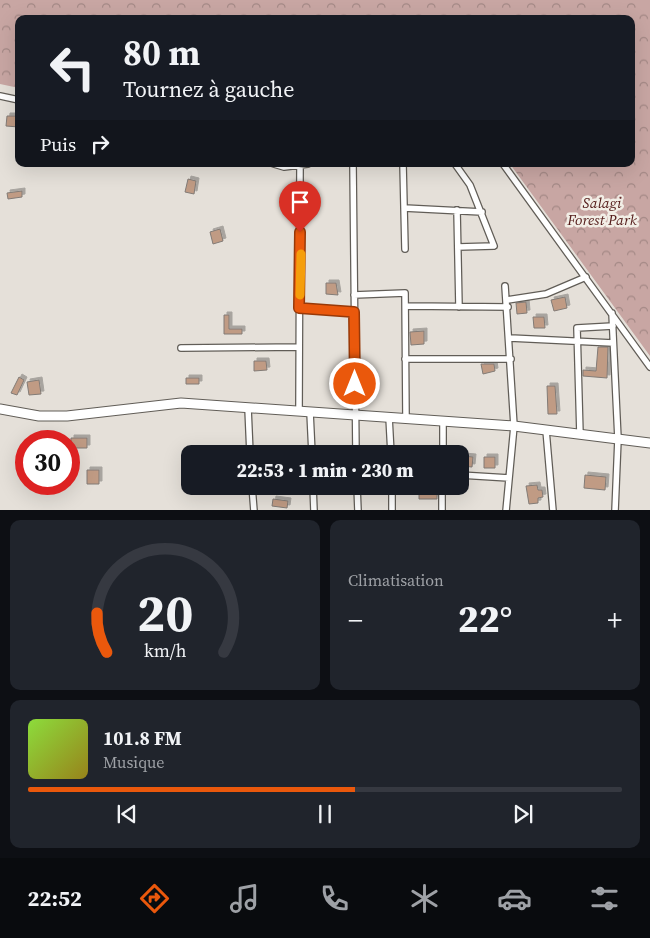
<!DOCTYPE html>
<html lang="fr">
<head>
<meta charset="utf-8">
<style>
  :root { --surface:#171b24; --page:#20242c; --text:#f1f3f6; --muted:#9ea1a6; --line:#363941; --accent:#ea580c }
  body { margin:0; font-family:"Source Serif 4",serif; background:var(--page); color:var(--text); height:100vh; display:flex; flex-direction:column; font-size:19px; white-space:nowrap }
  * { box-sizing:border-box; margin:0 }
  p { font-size:16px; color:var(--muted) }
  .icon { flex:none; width:28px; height:28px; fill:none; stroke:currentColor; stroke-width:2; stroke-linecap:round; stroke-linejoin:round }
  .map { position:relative; height:510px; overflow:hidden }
  .drawer { display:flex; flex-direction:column; gap:10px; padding:10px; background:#0d0f14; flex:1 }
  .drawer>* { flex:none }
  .hud { position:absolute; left:15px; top:15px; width:620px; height:152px; border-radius:10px; box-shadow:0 5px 20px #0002; background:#171b24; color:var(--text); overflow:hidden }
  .speed { position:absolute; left:15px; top:430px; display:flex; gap:10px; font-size:25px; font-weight:700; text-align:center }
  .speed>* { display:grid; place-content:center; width:65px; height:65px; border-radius:50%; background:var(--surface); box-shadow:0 5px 20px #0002; line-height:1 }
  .speed .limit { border:8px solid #d22; background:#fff; color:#111 }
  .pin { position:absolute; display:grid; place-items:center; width:42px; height:42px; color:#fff; margin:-51px -21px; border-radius:50% 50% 50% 0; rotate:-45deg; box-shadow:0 0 5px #0007 }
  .pin .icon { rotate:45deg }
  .me { position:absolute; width:55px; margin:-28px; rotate:0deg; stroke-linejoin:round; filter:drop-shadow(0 0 4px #0008) }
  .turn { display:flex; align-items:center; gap:18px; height:105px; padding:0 25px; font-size:22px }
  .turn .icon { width:65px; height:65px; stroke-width:2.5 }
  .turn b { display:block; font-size:35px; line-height:42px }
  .then { display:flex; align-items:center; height:48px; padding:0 25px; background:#0003; gap:10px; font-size:19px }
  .big { font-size:38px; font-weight:800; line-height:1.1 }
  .drawer .widget { flex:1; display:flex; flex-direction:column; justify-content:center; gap:8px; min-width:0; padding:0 18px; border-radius:10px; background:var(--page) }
  .drawer .dial { align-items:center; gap:0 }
  .dial svg { height:130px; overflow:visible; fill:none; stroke:var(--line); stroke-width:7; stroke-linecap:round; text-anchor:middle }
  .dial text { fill:var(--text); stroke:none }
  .song { display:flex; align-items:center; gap:15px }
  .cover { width:60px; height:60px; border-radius:8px; background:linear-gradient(135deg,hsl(90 70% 55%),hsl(50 70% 35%)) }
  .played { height:5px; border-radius:2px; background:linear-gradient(90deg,var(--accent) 55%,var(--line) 55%) }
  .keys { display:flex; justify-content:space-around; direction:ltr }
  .heat { display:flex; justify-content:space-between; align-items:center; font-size:28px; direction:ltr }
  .drawer .tiles { flex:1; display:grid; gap:10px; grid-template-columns:1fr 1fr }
  .widget:last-child { grid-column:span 2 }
  .trip { position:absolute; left:181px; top:445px; width:288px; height:50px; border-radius:10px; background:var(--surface); box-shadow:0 5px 20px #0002; font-weight:800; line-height:50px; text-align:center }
  .tabs { display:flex; height:80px; justify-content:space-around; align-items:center; background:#090b0e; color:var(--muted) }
  .tabs .icon { width:35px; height:35px }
  .tabs .current { color:var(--accent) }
  .tabs b { font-size:22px; color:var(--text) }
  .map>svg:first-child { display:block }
</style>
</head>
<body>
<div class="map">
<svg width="650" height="511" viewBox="0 0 650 511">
  <defs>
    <pattern id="forest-crowns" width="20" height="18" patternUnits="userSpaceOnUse" patternTransform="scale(1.25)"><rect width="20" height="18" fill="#c8a6a3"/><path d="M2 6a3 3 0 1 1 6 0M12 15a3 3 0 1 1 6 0" fill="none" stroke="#a38885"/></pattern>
    <filter id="shadow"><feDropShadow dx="3" dy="-3" stdDeviation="0" flood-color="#0004"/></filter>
  </defs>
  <rect width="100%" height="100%" fill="#e5e0d9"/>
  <path fill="url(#forest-crowns)" d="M0 0H650V356L510 164H631V19H19V88L0 84Z"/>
  <path fill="#c09b84" stroke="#827b76" filter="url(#shadow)" d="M7 116H16L19 127 6 126Z
    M188 179 196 181 194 194 185 192Z
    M22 191V197L8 199 7 193Z
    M220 229 223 241 213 244 210 232Z
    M326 283H336L338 295 326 294Z
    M565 297 567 308 554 311 551 300Z
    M526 302 527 313 517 314 516 303Z
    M224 315H229V329H242V334H224Z
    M533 317H544L545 328H534Z
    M424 331V344L411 345 410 332Z
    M598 347H608L607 378 583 376V370L596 371Z
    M254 361H266L267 370 254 371Z
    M481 364H494L495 371 483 374Z
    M19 377 24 380 17 395 11 393Z
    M186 378H199V384H186Z
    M39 380 41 394 29 395 27 382Z
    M547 386H555L557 414H548Z
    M71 438H87V448H71Z
    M462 456 473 457 472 467 461 466Z
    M484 457H495V468H484Z
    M87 470H99V484H87Z
    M585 475 606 477 605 490 584 488Z
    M537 485 538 490H542L543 497 538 498V503L529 504 526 486Z
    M437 490V499H419V491Z
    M273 499 288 501 287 508 272 506Z"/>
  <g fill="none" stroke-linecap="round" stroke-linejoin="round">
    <g stroke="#615d57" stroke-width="8">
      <path id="street" d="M0 96 19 100
        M274 164 284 167 308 164
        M353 164 356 454
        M403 164 405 249
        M455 164 470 185 494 246 458 247
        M503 164 650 367
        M404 208 482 212
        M457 210 459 307
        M505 286 514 426 506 511
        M354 295 405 293 406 419
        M507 300 546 294 586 277
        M406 306 508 307
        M299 308 354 312
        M612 313 618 439 615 511
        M510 338 613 343
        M181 348 299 347
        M405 359H511
        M248 408 250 454
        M299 411 300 165
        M310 412 312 454
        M389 417 391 454
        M546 430 553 511
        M580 435 577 328 613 326
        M443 454V421
        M460 475 509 478
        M252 486 254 511
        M313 486 314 511
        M357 486 358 511
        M392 511V486
        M442 511V486"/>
    </g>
    <g stroke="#615d57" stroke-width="11">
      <path id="secondary" d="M0 409 39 416H67L181 403 514 426 650 443"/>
    </g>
    <use href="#street" stroke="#fff" stroke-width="5.5"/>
    <use href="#secondary" stroke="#fff" stroke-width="9"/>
  </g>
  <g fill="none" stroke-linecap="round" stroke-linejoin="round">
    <g stroke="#983908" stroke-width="12">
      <path id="route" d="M300 232 299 308 354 312 355 384"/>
    </g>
    <use href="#route" stroke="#ea580c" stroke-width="9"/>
    <path stroke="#f59e0b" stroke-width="9" d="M300 295 301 254"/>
  </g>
  <g text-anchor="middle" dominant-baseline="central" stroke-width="5" stroke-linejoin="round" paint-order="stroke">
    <g font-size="15" font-style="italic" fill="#531a18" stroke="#f2eee6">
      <text x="602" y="202">Salagi<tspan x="602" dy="17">Forest Park</tspan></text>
    </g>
  </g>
</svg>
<div class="speed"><div class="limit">30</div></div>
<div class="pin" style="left:300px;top:232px;background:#d93025"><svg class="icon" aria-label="arrive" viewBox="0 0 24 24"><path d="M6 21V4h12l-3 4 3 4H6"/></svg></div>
<svg class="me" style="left:355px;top:384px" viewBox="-20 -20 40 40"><circle r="17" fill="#ea580c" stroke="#fff" stroke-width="3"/><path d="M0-11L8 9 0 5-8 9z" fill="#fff"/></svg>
<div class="trip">22:53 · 1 min · 230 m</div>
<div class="hud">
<div class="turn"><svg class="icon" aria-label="left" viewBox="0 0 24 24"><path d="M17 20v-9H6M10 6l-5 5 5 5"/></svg><div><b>80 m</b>Tournez à gauche</div></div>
<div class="then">Puis<svg class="icon" aria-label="right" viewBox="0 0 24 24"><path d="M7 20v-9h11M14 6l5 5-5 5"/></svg></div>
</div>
</div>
<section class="drawer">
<div class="tiles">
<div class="widget dial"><svg viewBox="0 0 100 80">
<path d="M14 69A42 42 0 1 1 86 69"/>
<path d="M14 69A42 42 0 0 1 8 45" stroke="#ea580c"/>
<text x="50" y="56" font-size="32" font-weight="700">20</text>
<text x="50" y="72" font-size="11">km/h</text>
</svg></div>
<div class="widget"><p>Climatisation</p>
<div class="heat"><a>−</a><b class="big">22°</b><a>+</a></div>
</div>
<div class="widget">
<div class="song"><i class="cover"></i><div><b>101.8 FM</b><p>Musique</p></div></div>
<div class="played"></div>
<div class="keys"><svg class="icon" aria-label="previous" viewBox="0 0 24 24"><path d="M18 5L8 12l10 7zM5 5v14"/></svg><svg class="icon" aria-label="pause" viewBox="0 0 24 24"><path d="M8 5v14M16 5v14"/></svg><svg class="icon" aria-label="next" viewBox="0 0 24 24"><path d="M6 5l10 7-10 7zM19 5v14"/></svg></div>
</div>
</div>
</section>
<nav class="tabs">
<b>22:52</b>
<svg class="icon current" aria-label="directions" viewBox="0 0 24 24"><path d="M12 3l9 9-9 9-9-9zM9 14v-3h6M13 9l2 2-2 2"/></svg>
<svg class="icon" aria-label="music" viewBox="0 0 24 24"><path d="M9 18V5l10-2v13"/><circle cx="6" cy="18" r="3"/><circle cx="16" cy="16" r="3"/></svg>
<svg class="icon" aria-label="phone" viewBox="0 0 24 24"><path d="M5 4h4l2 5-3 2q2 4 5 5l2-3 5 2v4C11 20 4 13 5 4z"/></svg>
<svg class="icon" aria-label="climate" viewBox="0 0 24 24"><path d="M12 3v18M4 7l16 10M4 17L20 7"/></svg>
<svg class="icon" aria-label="car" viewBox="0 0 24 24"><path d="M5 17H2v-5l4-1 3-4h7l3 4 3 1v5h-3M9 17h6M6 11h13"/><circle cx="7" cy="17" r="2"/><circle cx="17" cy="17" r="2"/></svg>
<svg class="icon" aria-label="filters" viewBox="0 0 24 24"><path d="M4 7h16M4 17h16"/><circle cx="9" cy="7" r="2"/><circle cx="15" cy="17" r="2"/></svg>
</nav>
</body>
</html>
